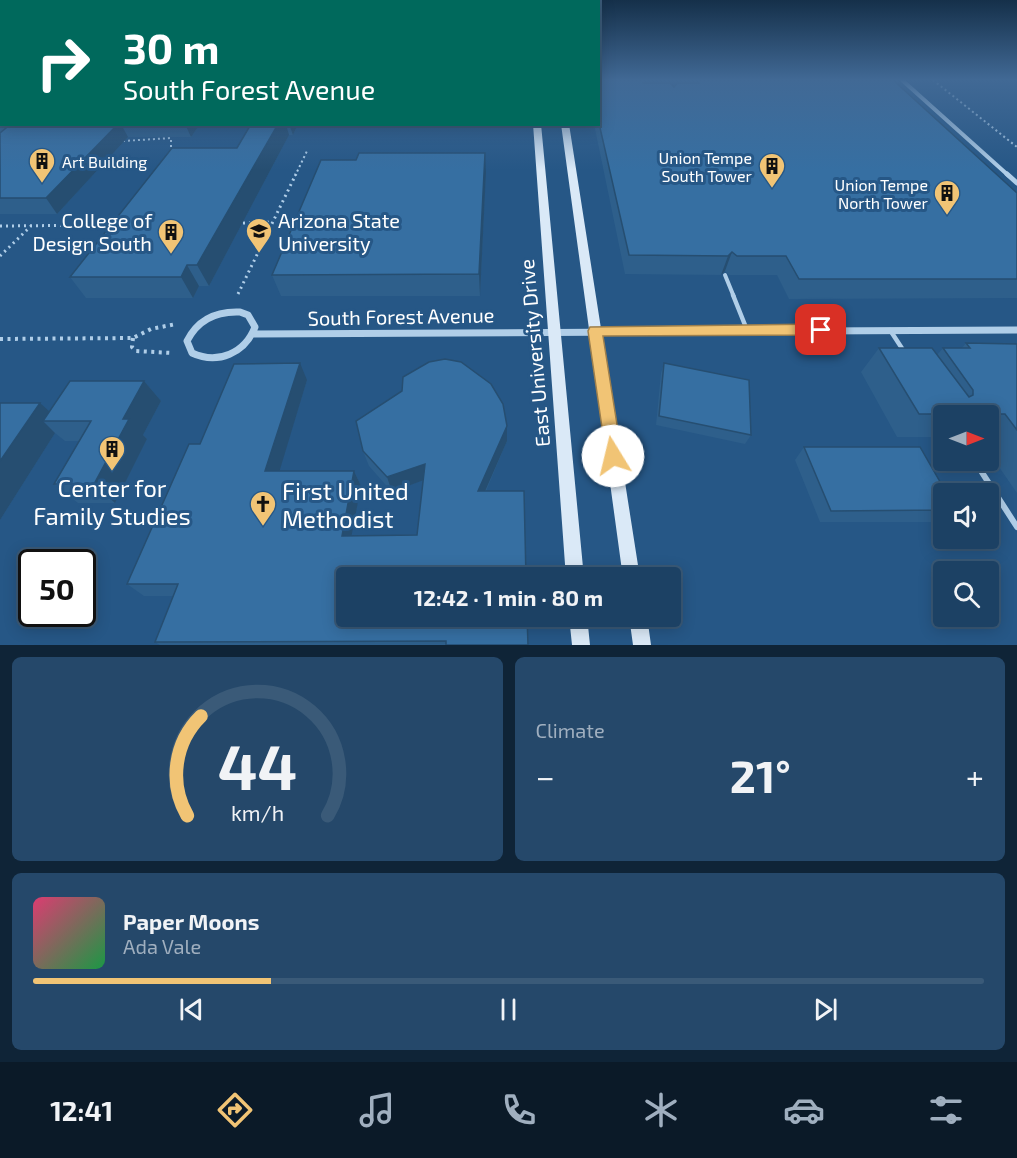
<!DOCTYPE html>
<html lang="en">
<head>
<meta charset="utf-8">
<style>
  :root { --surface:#1c4164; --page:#25486a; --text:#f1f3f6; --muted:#a0afbf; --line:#3a5a78; --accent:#f1c475 }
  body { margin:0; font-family:"Exo 2",sans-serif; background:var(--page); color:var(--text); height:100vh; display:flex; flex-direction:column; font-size:22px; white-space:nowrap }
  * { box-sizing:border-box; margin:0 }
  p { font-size:20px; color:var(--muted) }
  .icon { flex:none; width:33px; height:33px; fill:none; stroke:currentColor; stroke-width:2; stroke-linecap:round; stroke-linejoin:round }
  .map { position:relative; height:645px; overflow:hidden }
  .panel { display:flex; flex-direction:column; gap:12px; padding:12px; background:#0f2437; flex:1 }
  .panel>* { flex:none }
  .banner { position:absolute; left:0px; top:0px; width:600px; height:126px; box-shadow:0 3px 15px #0003,0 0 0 2px var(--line); background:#00695c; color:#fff; overflow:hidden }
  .needle { width:39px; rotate:90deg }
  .tools { position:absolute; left:933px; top:405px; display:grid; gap:12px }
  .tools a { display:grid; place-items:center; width:66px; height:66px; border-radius:6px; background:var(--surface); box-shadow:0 3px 15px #0003,0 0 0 2px var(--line); font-size:30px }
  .speed { position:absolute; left:18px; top:549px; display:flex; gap:12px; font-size:30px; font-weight:700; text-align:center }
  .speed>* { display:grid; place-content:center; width:78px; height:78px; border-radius:50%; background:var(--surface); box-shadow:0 3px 15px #0003,0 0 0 2px var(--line); line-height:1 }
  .speed .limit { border:3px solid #111; border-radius:9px; background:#fff; color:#111 }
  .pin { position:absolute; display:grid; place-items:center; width:51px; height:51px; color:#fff; margin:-26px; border-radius:12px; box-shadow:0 3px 9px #0006 }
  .me { position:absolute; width:66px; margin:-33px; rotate:351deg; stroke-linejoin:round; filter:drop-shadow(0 0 4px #0008) }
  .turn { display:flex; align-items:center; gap:21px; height:126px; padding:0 24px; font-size:27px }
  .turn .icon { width:78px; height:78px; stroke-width:2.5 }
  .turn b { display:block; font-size:42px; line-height:51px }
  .big { font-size:45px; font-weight:700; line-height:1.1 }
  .panel .card { flex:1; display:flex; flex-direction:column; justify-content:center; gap:9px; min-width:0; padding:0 21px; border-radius:9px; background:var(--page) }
  .panel .dial { align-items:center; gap:0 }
  .dial svg { height:156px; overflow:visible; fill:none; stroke:var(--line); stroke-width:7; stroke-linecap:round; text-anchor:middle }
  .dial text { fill:var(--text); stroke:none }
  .song { display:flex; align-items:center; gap:18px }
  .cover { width:72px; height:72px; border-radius:9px; background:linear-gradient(135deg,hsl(340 70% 55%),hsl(140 70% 35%)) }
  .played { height:6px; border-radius:3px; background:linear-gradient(90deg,var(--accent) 25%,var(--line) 25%) }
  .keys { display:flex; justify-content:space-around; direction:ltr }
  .heat { display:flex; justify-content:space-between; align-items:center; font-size:33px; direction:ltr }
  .panel .tiles { flex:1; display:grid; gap:12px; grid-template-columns:1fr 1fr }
  .card:last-child { grid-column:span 2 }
  .trip { position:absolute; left:336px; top:567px; width:345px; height:60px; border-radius:6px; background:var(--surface); box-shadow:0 3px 15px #0003,0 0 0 2px var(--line); font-weight:700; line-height:60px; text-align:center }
  .tab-bar { display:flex; height:96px; justify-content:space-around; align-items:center; background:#0b1a28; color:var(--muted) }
  .tab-bar .icon { width:42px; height:42px }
  .tab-bar .active { color:var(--accent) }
  .tab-bar b { font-size:27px; color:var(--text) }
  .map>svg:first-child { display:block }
</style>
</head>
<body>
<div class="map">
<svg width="1017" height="645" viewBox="0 0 1017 645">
  <rect width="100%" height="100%" fill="#265786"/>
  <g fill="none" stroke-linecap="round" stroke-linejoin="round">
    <path stroke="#b0cee8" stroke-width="2" stroke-dasharray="2 3" stroke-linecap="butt" d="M933 80 1017 147
      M123 141 171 138V151
      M295 176 307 151"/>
    <path stroke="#b0cee8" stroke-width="3" stroke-dasharray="2 4" stroke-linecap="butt" d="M243 223 273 222
      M0 226 113 225
      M0 256 31 226
      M238 294 296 174"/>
    <path stroke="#b0cee8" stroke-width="4" stroke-dasharray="3 4.5" stroke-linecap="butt" d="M133 338 132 347 136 351 173 353
      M0 339 133 338 151 329 176 324"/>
    <path stroke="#b0cee8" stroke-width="4" d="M725 275 734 297"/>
    <path stroke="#b0cee8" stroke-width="4.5" d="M733 295 747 330
      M890 330 905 353"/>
    <path stroke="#b0cee8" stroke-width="6" d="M974 460 1017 527"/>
    <path stroke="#b0cee8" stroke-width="4" d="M902 80 1009 176"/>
    <path stroke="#b0cee8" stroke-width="5" d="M1007 174 1017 183"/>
    <path stroke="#b0cee8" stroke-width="7" d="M240 312 248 315 255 327C245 353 218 365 192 353L187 341C198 319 216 311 240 312Z
      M253 334 1017 330"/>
    <path fill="#dae9f7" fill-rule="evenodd" d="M533 124H541L584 578H566Z
      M561 124H569L640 578H623Z
      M569 616H587L590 645H572Z
      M629 616H647L651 645H633Z"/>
  </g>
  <path fill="#2e5f8b" d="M0 80H2V124H200L191 137H128L57 214H0Z
    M598 80 674 87 694 83 695 80H893L1017 193V298L789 299 777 275H729L725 271 721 275 625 274 594 124H598Z
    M251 124H298L293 135H289L209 286H199L193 298H86L70 277 237 148Z
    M486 173 480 296H281L272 275Z
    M966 343 1017 344V493L988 451V416H944V437H897L861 372 879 348 937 355 943 348H962Z
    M664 363 751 435 745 444 656 425 661 373Z
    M307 380 279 471H354L361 486 351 536 417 535 423 480 392 492 369 466 363 451 507 441 486 491 528 645H160L155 642 173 596H144L127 584 200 444Z
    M144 381 161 401 143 435 147 439 115 503H78L54 484 79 441H65L55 433 0 520V403L49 411Z
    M804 447 944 494V520L941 522H820L795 460Z"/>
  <path fill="#264e71" d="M118 124H121L128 137 57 214 46 198Z
    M185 124H200L191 137Z
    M278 124H286L289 135 209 286 197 265Z
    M289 124H298L293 135Z
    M485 153 486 173 480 296 479 274Z
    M732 252 725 271 721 275 728 256Z
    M187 265 199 286 193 298 181 277Z
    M300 363 307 380 275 486 265 471Z
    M144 381 161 401 143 435 147 439 115 503 94 484 123 419Z
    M40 403 60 421H43L55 433 0 520V461Z
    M507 426V441L479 505 478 491Z
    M425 464 429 478 392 492 387 477Z
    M354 471 361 486 349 549 342 536Z"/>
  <path fill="#366fa2" stroke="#264e71" stroke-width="1.5" d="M0 80H2V123H0Z
    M598 80H642L643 83H670L674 87 677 83H699L697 80H893L1017 193V279H799L786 256H737L732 252 728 256 629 255 598 119Z
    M11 124H118L46 198H0V133Z
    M251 124H278L197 265H187L181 277H70L172 148H237Z
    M359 153H485L479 274 272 275 321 160H356Z
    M966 343 1017 344V430L1005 414H919L879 348H932L969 397 973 395V390L943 348H970Z
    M445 359 461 362 491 384 503 404 507 426 478 491H524L526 578H346V616H527L528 645H446V641L155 642 178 584H127L189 444H200L234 364 300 363 265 471H354L342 536 417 535 425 464 387 477 363 451 356 421 402 391 403 377 429 362Z
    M664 363 749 380 751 435 659 416Z
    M70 381H144L123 419H129L94 484H54L91 421H43Z
    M0 403H40L0 461Z
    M804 447H920L947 494H944V510L831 511Z"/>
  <linearGradient id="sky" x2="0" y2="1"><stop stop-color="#15304a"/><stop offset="0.47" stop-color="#416995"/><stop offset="1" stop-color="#416995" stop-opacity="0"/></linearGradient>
  <rect width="1017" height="170" fill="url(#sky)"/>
  <path fill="#f1c475" stroke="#9d7f4c" stroke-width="1.5" d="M821 324 828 330 821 335 603 336 622 456 619 462 613 464 607 462 588 331 590 327Z"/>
  <defs>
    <g id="building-pin" transform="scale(1.35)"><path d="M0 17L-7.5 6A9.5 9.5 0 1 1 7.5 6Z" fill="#f1c475" stroke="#265786"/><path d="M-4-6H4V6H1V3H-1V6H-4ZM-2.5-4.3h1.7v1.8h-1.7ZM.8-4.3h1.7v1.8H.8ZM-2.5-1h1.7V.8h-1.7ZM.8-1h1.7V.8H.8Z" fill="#111"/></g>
    <g id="university-pin" transform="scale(1.35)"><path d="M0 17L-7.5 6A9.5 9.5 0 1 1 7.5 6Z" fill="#f1c475" stroke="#265786"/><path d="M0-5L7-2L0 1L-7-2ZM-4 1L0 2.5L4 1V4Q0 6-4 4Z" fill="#111"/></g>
    <g id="church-pin" transform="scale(1.35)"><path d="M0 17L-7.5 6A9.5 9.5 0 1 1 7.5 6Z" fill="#f1c475" stroke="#265786"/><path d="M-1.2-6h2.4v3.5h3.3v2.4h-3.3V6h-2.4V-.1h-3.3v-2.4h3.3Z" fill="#111"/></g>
  </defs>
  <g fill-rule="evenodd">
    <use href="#building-pin" x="42" y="161"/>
    <use href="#building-pin" x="772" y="166"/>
    <use href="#building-pin" x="947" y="193"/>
    <use href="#university-pin" x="259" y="231"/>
    <use href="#building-pin" x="171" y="232"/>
    <use href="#building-pin" x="112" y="449"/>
    <use href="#church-pin" x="263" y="504"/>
  </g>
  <g text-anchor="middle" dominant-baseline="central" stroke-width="6" stroke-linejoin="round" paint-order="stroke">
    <g font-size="16" fill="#fff" stroke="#265786" text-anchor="end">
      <text x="752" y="157">Union Tempe<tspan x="752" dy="18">South Tower</tspan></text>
      <text x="62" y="161" text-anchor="start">Art Building</text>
      <text x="928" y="184">Union Tempe<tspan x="928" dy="18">North Tower</tspan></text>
    </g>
    <g font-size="20" fill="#fff" stroke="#265786" text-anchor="end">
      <text x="152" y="220">College of<tspan x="152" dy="23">Design South</tspan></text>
      <text x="278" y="220" text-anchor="start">Arizona State<tspan x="278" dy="23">University</tspan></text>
    </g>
    <g font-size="20" fill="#fff" stroke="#265786">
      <text transform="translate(401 316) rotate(-1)">South Forest Avenue</text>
      <text transform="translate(534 353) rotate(-95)">East University Drive</text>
    </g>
    <g font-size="24" fill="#fff" stroke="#265786">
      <text x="112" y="487">Center for<tspan x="112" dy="28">Family Studies</tspan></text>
      <text x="282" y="490" text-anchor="start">First United<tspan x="282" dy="28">Methodist</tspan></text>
    </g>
  </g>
</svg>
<div class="tools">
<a><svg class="needle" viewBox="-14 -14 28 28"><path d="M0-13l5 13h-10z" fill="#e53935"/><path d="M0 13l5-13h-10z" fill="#a0afbf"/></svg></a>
<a><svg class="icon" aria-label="sound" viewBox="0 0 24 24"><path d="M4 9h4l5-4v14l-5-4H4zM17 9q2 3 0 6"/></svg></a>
<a><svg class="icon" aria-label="search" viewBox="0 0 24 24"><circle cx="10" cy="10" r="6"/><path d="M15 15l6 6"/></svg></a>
</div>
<div class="speed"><div class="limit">50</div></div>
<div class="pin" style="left:821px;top:330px;background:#d93025"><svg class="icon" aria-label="arrive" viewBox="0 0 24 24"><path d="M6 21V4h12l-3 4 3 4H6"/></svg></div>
<svg class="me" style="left:613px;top:456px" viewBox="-20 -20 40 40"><circle r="19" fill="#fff"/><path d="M0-13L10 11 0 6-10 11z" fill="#f1c475"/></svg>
<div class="trip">12:42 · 1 min · 80 m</div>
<div class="banner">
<div class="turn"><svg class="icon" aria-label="right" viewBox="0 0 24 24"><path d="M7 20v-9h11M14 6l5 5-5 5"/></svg><div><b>30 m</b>South Forest Avenue</div></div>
</div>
</div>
<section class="panel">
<div class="tiles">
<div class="card dial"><svg viewBox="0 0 100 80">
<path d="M14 69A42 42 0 1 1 86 69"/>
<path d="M14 69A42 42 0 0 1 21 18" stroke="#f1c475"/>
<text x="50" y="56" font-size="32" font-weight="700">44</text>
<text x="50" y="72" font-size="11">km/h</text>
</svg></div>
<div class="card"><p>Climate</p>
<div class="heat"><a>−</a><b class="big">21°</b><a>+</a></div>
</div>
<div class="card">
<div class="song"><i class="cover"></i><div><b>Paper Moons</b><p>Ada Vale</p></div></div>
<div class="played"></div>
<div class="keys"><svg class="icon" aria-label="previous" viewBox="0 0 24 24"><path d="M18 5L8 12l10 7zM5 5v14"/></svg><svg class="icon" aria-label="pause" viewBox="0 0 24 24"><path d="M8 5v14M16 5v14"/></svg><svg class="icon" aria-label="next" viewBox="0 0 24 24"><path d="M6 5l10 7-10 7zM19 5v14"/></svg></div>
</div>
</div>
</section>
<nav class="tab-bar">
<b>12:41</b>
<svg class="icon active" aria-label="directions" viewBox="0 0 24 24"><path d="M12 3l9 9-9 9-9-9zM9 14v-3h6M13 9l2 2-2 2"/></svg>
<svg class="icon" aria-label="music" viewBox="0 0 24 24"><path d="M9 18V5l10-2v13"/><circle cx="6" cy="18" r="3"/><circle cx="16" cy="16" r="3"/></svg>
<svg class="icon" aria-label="phone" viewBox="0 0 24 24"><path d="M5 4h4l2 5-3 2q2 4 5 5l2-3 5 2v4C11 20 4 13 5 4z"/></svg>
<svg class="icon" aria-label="climate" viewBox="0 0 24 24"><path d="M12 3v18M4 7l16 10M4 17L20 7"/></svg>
<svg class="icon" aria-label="car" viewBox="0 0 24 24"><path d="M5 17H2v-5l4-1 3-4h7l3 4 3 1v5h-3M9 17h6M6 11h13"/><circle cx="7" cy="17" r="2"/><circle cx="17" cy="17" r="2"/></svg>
<svg class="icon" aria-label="filters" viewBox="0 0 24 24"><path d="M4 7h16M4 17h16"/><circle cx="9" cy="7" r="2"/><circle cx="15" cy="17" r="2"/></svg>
</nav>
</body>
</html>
